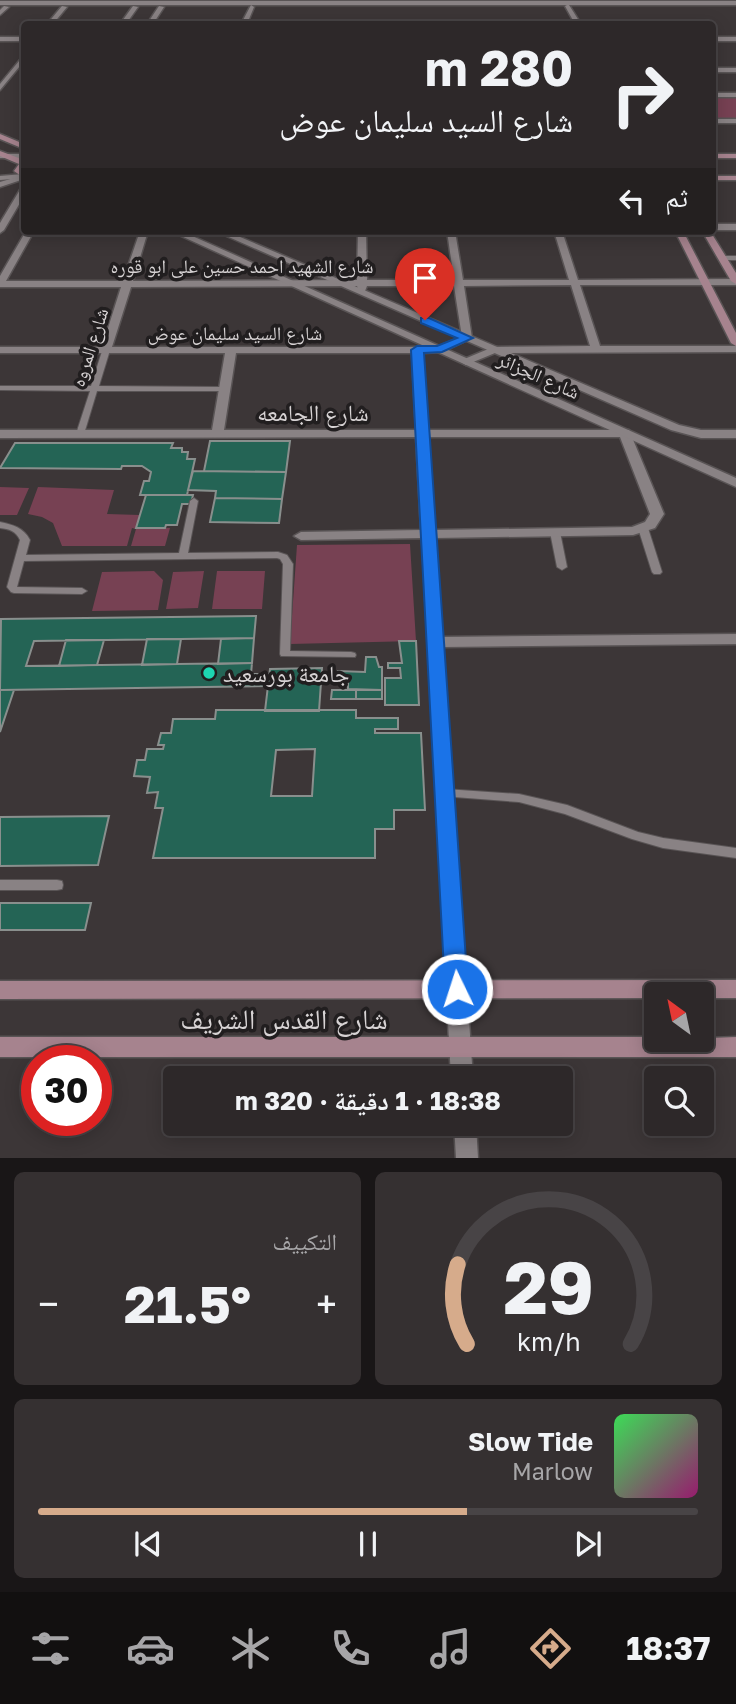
<!DOCTYPE html>
<html lang="ar">
<head>
<meta charset="utf-8">
<style>
  :root { --surface:#2d2829; --page:#353031; --text:#f1f3f6; --muted:#a7a6a8; --line:#484446; --accent:#d6ab8b }
  body { margin:0; font-family:"Golos Text","Noto Naskh Arabic",sans-serif; background:var(--page); color:var(--text); direction:rtl; height:100vh; display:flex; flex-direction:column; font-size:26px; white-space:nowrap }
  * { box-sizing:border-box; margin:0 }
  p { font-size:23px; color:var(--muted) }
  .icon { flex:none; width:38px; height:38px; fill:none; stroke:currentColor; stroke-width:2; stroke-linecap:round; stroke-linejoin:round }
  .map { position:relative; height:1158px; overflow:hidden; direction:ltr }
  .panel { display:flex; flex-direction:column; gap:14px; padding:14px; background:#191617; flex:1 }
  .panel>* { flex:none }
  .hud { position:absolute; left:21px; top:21px; width:695px; height:214px; border-radius:7px; box-shadow:0 4px 18px #0003,0 0 0 2px var(--line); direction:rtl; background:#2d2829; color:var(--text); overflow:hidden }
  .needle { width:46px; rotate:327deg }
  .fabs { position:absolute; left:644px; top:982px; display:grid; gap:14px }
  .fabs a { display:grid; place-items:center; width:70px; height:70px; border-radius:7px; background:var(--surface); box-shadow:0 4px 18px #0003,0 0 0 2px var(--line); font-size:35px }
  .speed { position:absolute; left:21px; top:1045px; display:flex; gap:14px; font-size:35px; font-weight:700; text-align:center }
  .speed>* { display:grid; place-content:center; width:91px; height:91px; border-radius:50%; background:var(--surface); box-shadow:0 4px 18px #0003,0 0 0 2px var(--line); line-height:1 }
  .speed .limit { border:10px solid #d22; background:#fff; color:#111 }
  .pin { position:absolute; display:grid; place-items:center; width:60px; height:60px; color:#fff; margin:-72px -30px; border-radius:50% 50% 50% 0; rotate:-45deg; box-shadow:0 0 7px #0007 }
  .pin .icon { rotate:45deg }
  .me { position:absolute; width:77px; margin:-38px; rotate:356deg; stroke-linejoin:round; filter:drop-shadow(0 0 5px #0008) }
  .turn { display:flex; align-items:center; gap:24px; height:147px; padding:0 28px; font-size:32px }
  .turn .icon { width:91px; height:91px; stroke-width:2.5 }
  .turn b { display:block; font-size:49px; line-height:60px }
  .then { display:flex; align-items:center; height:66px; padding:0 28px; background:#0003; gap:14px; font-size:26px }
  .big { font-size:52px; font-weight:700; line-height:1.1 }
  .panel .card { flex:1; display:flex; flex-direction:column; justify-content:center; gap:10px; min-width:0; padding:0 24px; border-radius:10px; background:var(--page) }
  .panel .dial { align-items:center; gap:0 }
  .dial svg { height:182px; overflow:visible; fill:none; stroke:var(--line); stroke-width:7; stroke-linecap:round; text-anchor:middle }
  .dial text { fill:var(--text); stroke:none }
  .song { display:flex; align-items:center; gap:21px }
  .cover { width:84px; height:84px; border-radius:10px; background:linear-gradient(135deg,hsl(130 70% 55%),hsl(320 70% 35%)) }
  .played { height:7px; border-radius:4px; background:linear-gradient(90deg,var(--accent) 65%,var(--line) 65%) }
  .keys { display:flex; justify-content:space-around; direction:ltr }
  .heat { display:flex; justify-content:space-between; align-items:center; font-size:38px; direction:ltr }
  .panel .tiles { flex:1; display:grid; gap:14px; grid-template-columns:1fr 1fr }
  .card:last-child { grid-column:span 2 }
  .trip { position:absolute; left:163px; top:1066px; width:410px; height:70px; border-radius:7px; background:var(--surface); box-shadow:0 4px 18px #0003,0 0 0 2px var(--line); font-weight:700; line-height:70px; text-align:center; direction:rtl }
  .dock { display:flex; height:112px; justify-content:space-around; align-items:center; background:#121010; color:var(--muted) }
  .dock .icon { width:49px; height:49px }
  .dock .on { color:var(--accent) }
  .dock b { font-size:32px; color:var(--text) }
  .map>svg:first-child { display:block }
</style>
</head>
<body>
<div class="map">
<svg width="736" height="1158" viewBox="0 0 736 1158">
  <rect width="100%" height="100%" fill="#3c3637"/>
  <path fill="#774153" d="M712 95H736V121H719L712 113Z
    M0 487 29 488 17 515H0Z
    M38 487 114 490 107 514 140 515 136 528H170L165 546H131L136 529 132 528 127 546H62L53 523 42 517 28 514Z
    M410 544 416 641 290 644 297 545Z
    M154 571 163 580 158 610 92 611 102 572Z
    M204 571 198 608 166 609 173 572Z
    M217 571H265L262 609H212Z"/>
  <path fill="#246455" stroke="#898f8d" stroke-width="2" fill-rule="evenodd" d="M210 441H290L286 472 204 471Z
    M15 443H173L171 448H182V452H188L187 459H195L187 495H140L144 481H149L151 472 142 466H122L121 469 0 468Z
    M193 471 286 472 282 499 215 498 216 491 188 490Z
    M146 495H193L191 504H182L177 525H166L165 528H136Z
    M215 498 282 499 279 523 210 522Z
    M256 616 254 638 34 641 26 666 252 663 251 674H269L268 686 0 690 1 619Z
    M254 638 252 663 218 664 221 639Z
    M147 639H181L177 664 142 665Z
    M66 640H104L97 665 59 666Z
    M399 641H416L419 705H385V678H401L400 668H388V663H402Z
    M366 657H376L379 667H382V690L348 689V683H337L338 671 365 672Z
    M322 668 319 711H265L270 669Z
    M0 690H14L0 732Z
    M332 690H356V699H331Z
    M356 690H382V699H356Z
    M216 710H356V718H398V729H375V733H421L425 810H394V829H375V858H153L163 808H155L158 792 147 793 150 777 134 776 137 760H145L147 749H163L164 745H158L161 733H171L173 719H215ZM315 749 312 796H271L276 750Z
    M109 816 98 865 0 866V817Z
    M0 903H91L85 930H0Z"/>
  <g fill="none" stroke-linecap="round" stroke-linejoin="round">
    <g stroke="#595455" stroke-width="2">
      <path id="service" d="M736 256V260H722L719 258 722 256Z
        M103 348H106L110 350 99 386 224 387 228 389 224 391H97L84 434 80 436 76 434 90 391 0 390V386H91Z
        M194 498 198 501 188 553 278 552 287 555 293 564 290 651 351 652 355 653 356 655 355 657 281 656 280 654 283 564 280 559 277 558 24 561 17 587 82 588 87 591 82 594 14 593 11 592 7 587 20 540C16 531 9 529 0 528V522C13 525 23 527 30 540L26 555 179 553 190 501Z
        M643 525 648 528 662 572 660 574H654L652 572 638 528Z
        M555 529 560 532 567 567 562 570 557 567 550 532Z
        M445 789 519 794 567 805 638 832 663 838 736 848V858L663 848 632 839 565 814 519 802 441 796 439 793 441 790Z
        M0 880H57L62 881 63 885 62 889 57 890H0Z"/>
    </g>
    <g stroke="#595455" stroke-width="3">
      <path id="minor" d="M251 5 254 7 247 24H241Z
        M4 6 9 7 0 15V10Z
        M62 6 67 7 53 24H47Z
        M133 6 138 7 126 24H120Z
        M159 6 164 7 153 24H147Z
        M0 37H24V41H0Z
        M712 37H736V41H712Z
        M24 55V61L0 90V84Z
        M712 68H736V72H712Z
        M712 93H736V97H712Z
        M712 119H736V123H712Z
        M24 175V179L0 187V182Z
        M21 188H24V196L4 230 0 233V223Z
        M712 224H736V230H712Z
        M26 231H34L6 281H123L140 231H148L133 281 357 280 358 231H366L367 280H454L447 231H455L463 280H569L554 231H562L578 280 736 279V285H580L600 346H736V352L495 353 466 365 461 362 462 360 493 347 590 346 571 285 464 286 472 338 442 352 423 353 428 430H629L664 514 655 528 633 535 435 538 442 637 736 634V644L443 647 473 1078H451L422 538 301 540 294 536 301 532 421 530 416 437 0 438V430H212L225 353H0V347H102L121 287H0V276ZM357 286 359 291H365L367 286H454L462 337 437 347H112L131 287ZM236 353H412L416 430H224ZM428 437H620L650 514 645 522 632 527 435 530Z
        M454 1124H476L478 1158H456Z"/>
    </g>
    <g stroke="#595455" stroke-width="3">
      <path id="tertiary" d="M0 1H736V5H569L581 24H575L565 6 567 5H0Z
        M0 154H24V158H0Z
        M23 174 24 178 0 180V176Z
        M170 231H181L736 478V487Z
        M215 231H226L679 425 701 430H736V438H701L671 430Z"/>
    </g>
    <g stroke="#595455" stroke-width="3">
      <path id="secondary" d="M0 134 24 144V149L0 139Z
        M0 151 24 160 22 171 24 178 14 171 19 164 0 156Z
        M712 154H736V158H712Z
        M712 176H736V180H712Z
        M675 231H683L736 333V346L731 343Z
        M702 231H710L736 273V284L731 281Z
        M736 980V998H702V994H656V998L0 999V981Z
        M0 1037H656V1040L736 1037V1057H0Z"/>
    </g>
    <use href="#service" fill="#898284" fill-rule="evenodd"/>
    <use href="#minor" fill="#898284" fill-rule="evenodd"/>
    <use href="#tertiary" fill="#898284" fill-rule="evenodd"/>
    <use href="#secondary" fill="#a6838e" fill-rule="evenodd"/>
  </g>
  <path fill="#1a73e8" stroke="#114b97" stroke-width="2" d="M421 318H429L473 338 442 352 424 353 468 989 465 996 457 999 449 996 445 989 411 350 417 346H437L457 338 421 323Z"/>
  <circle fill="#1dd5b1" stroke="#211e1f" stroke-width="2.5" cx="209" cy="673" r="7"/>
  <g text-anchor="middle" dominant-baseline="central" stroke-width="7" stroke-linejoin="round" paint-order="stroke">
    <g font-size="19" fill="#d7d3d4" stroke="#211e1f">
      <text x="242" y="265">شارع الشهيد احمد حسين على ابو قوره</text>
      <text x="235" y="332">شارع السيد سليمان عوض</text>
      <text transform="translate(89 347) rotate(-72)">شارع المروه</text>
      <text transform="translate(539 375) rotate(24)">شارع الجزائر</text>
    </g>
    <g font-size="23" fill="#d7d3d4" stroke="#211e1f">
      <text x="313" y="412">شارع الجامعه</text>
    </g>
    <g font-size="23" fill="#d7d3d4" stroke="#211e1f" text-anchor="start">
      <text x="223" y="673">جامعة بورسعيد</text>
    </g>
    <g font-size="28" fill="#d7d3d4" stroke="#211e1f">
      <text x="284" y="1018">شارع القدس الشريف</text>
    </g>
  </g>
</svg>
<div class="fabs">
<a><svg class="needle" viewBox="-14 -14 28 28"><path d="M0-13l5 13h-10z" fill="#e53935"/><path d="M0 13l5-13h-10z" fill="#a7a6a8"/></svg></a>
<a><svg class="icon" aria-label="search" viewBox="0 0 24 24"><circle cx="10" cy="10" r="6"/><path d="M15 15l6 6"/></svg></a>
</div>
<div class="speed"><div class="limit">30</div></div>
<div class="pin" style="left:425px;top:320px;background:#d93025"><svg class="icon" aria-label="arrive" viewBox="0 0 24 24"><path d="M6 21V4h12l-3 4 3 4H6"/></svg></div>
<svg class="me" style="left:457px;top:989px" viewBox="-20 -20 40 40"><circle r="17" fill="#1a73e8" stroke="#fff" stroke-width="3"/><path d="M0-11L8 9 0 5-8 9z" fill="#fff"/></svg>
<div class="trip">18:38 · 1 دقيقة · 320 m</div>
<div class="hud">
<div class="turn"><svg class="icon" aria-label="right" viewBox="0 0 24 24"><path d="M7 20v-9h11M14 6l5 5-5 5"/></svg><div><b>280 m</b>شارع السيد سليمان عوض</div></div>
<div class="then">ثم<svg class="icon" aria-label="left" viewBox="0 0 24 24"><path d="M17 20v-9H6M10 6l-5 5 5 5"/></svg></div>
</div>
</div>
<section class="panel">
<div class="tiles">
<div class="card dial"><svg viewBox="0 0 100 80">
<path d="M14 69A42 42 0 1 1 86 69"/>
<path d="M14 69A42 42 0 0 1 10 34" stroke="#d6ab8b"/>
<text x="50" y="56" font-size="32" font-weight="700">29</text>
<text x="50" y="72" font-size="11">km/h</text>
</svg></div>
<div class="card"><p>التكييف</p>
<div class="heat"><a>−</a><b class="big">21.5°</b><a>+</a></div>
</div>
<div class="card">
<div class="song"><i class="cover"></i><div><b>Slow Tide</b><p>Marlow</p></div></div>
<div class="played"></div>
<div class="keys"><svg class="icon" aria-label="previous" viewBox="0 0 24 24"><path d="M18 5L8 12l10 7zM5 5v14"/></svg><svg class="icon" aria-label="pause" viewBox="0 0 24 24"><path d="M8 5v14M16 5v14"/></svg><svg class="icon" aria-label="next" viewBox="0 0 24 24"><path d="M6 5l10 7-10 7zM19 5v14"/></svg></div>
</div>
</div>
</section>
<nav class="dock">
<b>18:37</b>
<svg class="icon on" aria-label="directions" viewBox="0 0 24 24"><path d="M12 3l9 9-9 9-9-9zM9 14v-3h6M13 9l2 2-2 2"/></svg>
<svg class="icon" aria-label="music" viewBox="0 0 24 24"><path d="M9 18V5l10-2v13"/><circle cx="6" cy="18" r="3"/><circle cx="16" cy="16" r="3"/></svg>
<svg class="icon" aria-label="phone" viewBox="0 0 24 24"><path d="M5 4h4l2 5-3 2q2 4 5 5l2-3 5 2v4C11 20 4 13 5 4z"/></svg>
<svg class="icon" aria-label="climate" viewBox="0 0 24 24"><path d="M12 3v18M4 7l16 10M4 17L20 7"/></svg>
<svg class="icon" aria-label="car" viewBox="0 0 24 24"><path d="M5 17H2v-5l4-1 3-4h7l3 4 3 1v5h-3M9 17h6M6 11h13"/><circle cx="7" cy="17" r="2"/><circle cx="17" cy="17" r="2"/></svg>
<svg class="icon" aria-label="filters" viewBox="0 0 24 24"><path d="M4 7h16M4 17h16"/><circle cx="9" cy="7" r="2"/><circle cx="15" cy="17" r="2"/></svg>
</nav>
</body>
</html>
